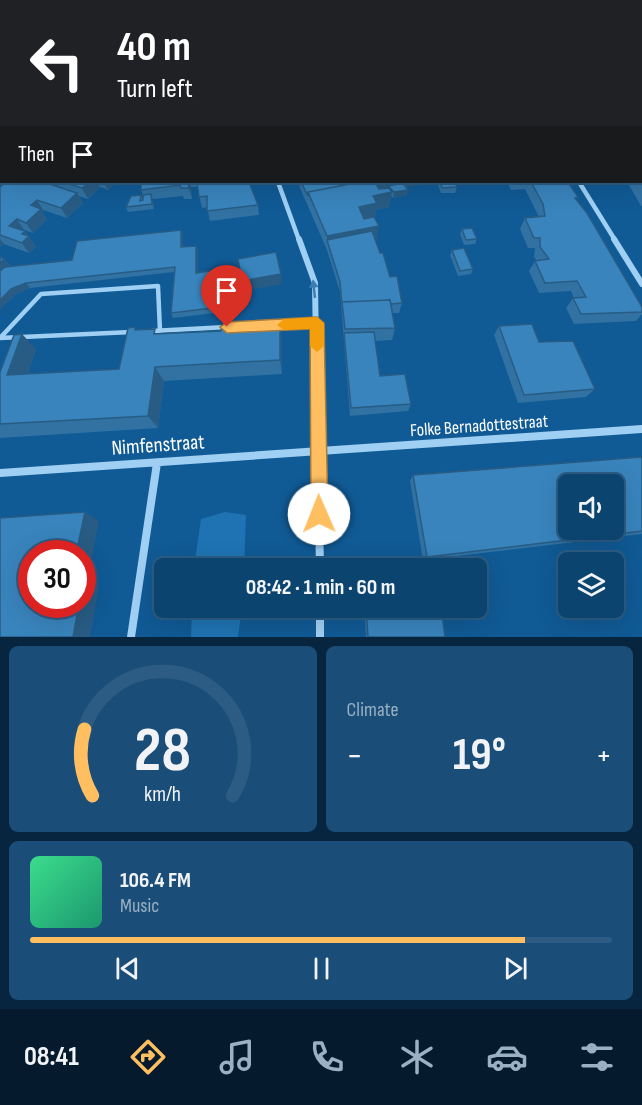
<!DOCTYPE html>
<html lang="en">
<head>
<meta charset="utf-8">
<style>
  :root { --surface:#0c4470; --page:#1a4e78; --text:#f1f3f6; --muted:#9ab0c3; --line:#2c5c83; --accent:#ffbf61 }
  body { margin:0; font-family:"Sofia Sans Condensed",sans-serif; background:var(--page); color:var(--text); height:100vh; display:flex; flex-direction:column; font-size:22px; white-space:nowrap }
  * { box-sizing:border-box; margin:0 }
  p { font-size:20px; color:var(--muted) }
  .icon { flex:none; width:33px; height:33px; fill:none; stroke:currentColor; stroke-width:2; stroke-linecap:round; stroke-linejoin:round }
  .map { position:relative; height:637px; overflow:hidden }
  .side { display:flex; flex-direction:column; gap:9px; padding:9px; background:#07253e; flex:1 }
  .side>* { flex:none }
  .hud { position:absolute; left:0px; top:0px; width:642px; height:183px; box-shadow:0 6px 24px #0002,0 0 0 2px var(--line); background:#202124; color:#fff; overflow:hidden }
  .fabs { position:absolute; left:558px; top:474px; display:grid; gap:12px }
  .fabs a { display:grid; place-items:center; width:66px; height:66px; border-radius:9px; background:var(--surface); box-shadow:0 6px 24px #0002,0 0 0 2px var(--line); font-size:30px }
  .speed { position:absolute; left:18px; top:540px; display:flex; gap:12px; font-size:30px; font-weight:700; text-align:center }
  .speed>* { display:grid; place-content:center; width:78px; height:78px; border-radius:50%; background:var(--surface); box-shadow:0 6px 24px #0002,0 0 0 2px var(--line); line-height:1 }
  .speed .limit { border:9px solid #d22; background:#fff; color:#111 }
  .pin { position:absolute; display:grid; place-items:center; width:51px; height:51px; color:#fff; margin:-62px -26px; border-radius:50% 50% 50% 0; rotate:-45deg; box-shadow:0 0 6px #0007 }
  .pin .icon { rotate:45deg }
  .me { position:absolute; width:66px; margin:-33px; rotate:359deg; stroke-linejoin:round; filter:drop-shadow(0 0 4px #0008) }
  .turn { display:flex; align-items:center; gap:21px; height:126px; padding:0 18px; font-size:27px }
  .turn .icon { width:78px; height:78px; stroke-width:2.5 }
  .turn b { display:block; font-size:42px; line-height:51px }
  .then { display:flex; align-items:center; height:57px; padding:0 18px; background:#0003; gap:12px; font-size:22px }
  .big { font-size:45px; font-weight:700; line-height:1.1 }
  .side .tile { flex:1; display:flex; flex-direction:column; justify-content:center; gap:9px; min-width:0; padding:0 21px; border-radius:9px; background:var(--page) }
  .side .dial { align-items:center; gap:0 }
  .dial svg { height:156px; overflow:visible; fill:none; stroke:var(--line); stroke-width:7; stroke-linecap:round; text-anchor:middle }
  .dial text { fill:var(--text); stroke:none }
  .song { display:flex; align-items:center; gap:18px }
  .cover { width:72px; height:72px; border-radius:9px; background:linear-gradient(135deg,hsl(150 70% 55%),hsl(160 70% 35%)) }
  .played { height:6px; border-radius:3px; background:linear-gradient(90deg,var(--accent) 85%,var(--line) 85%) }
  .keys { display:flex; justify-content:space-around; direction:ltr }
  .heat { display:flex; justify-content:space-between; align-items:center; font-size:33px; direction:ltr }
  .side .tiles { flex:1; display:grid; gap:9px; grid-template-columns:1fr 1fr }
  .tile:last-child { grid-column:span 2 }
  .trip { position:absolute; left:154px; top:558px; width:333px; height:60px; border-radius:9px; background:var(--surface); box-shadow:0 6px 24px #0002,0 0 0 2px var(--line); font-weight:700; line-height:60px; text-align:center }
  .tab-bar { display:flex; height:96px; justify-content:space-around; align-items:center; background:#051b2d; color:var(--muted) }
  .tab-bar .icon { width:42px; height:42px }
  .tab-bar .current { color:var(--accent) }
  .tab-bar b { font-size:27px; color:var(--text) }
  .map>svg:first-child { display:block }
</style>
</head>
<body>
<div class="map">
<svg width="642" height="637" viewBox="0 0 642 637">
  <rect width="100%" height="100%" fill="#105a95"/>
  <path fill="#1f73b2" d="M225 512 246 515 244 568H194L201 519Z
    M192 608H242L238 637H191Z"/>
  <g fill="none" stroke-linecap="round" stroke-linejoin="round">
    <path stroke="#9fcff3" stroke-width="4.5" d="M257 326 317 323
      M152 331 227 327
      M132 332 0 338 41 294 158 286 160 331"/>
    <path stroke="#9fcff3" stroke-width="4.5" d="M278 182 299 240
      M579 182 615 240"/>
    <path stroke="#9fcff3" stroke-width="6" d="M299 239 315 283 317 414
      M614 239 642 284"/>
    <path stroke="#9fcff3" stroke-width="8" d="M317 412 320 568
      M0 473 642 429
      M320 608V637
      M131 637 157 463"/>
    <path fill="#ebf5ff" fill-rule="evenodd" d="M133 0H141V2H133Z
      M151 0H159V2H151Z
      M0 146H2L0 154Z
      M2 168V176L0 177V169Z"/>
  </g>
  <path fill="#3172a3" d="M538 0H642V2H539Z
    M0 3H2V30L0 31Z
    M640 3 642 4V20H640Z
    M0 34H2V58L0 61Z
    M640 48 642 49V80H640Z
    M642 123V136L640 133V125Z
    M642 166V206H641L629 185 626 182H640Z
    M6 182H117L108 190 100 187 88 199 79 196 83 203 67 218 43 210 42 211 47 219 33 233 24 230 23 231H25L36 247 29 253 4 244 0 247V187Z
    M141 182H249L258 205 259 215 210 221 207 207 202 208 197 187H191L192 199H184L183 196 153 199 154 209 128 212 126 207 141 195 143 200V195L141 190Z
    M297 182H431V183L406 187 407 195 393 198 391 196 389 207 376 210 374 218 377 240 375 241 390 277 402 303 399 313H392L395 328 392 340 375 341 380 376 411 404 408 411 350 416 340 292 327 250 300 188 299 182Z
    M437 182H455L457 187 455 193H441Z
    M507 182H568L576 200 642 307V314L636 321 574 324 566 308 573 298H574L571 291 539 293 529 271 535 261H537L534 257 535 248H528L520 229 525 218 539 217 525 189 511 190Z
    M462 229 477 239 475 244 464 245 460 234Z
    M181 230 183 235V247L196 246 198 251V273L227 268 228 273 231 311 173 318 171 313 174 272 30 288 16 294 0 309V257L4 259 10 266 72 260Z
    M452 250 473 269 471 274 458 276 450 255Z
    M280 326 282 341V374L164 381 158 428 0 438V372L36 349 28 374 119 369 137 330 157 334 221 331Z
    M499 326 539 342 595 389 586 397 518 403 494 335Z
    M642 457V534L423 560 410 481 413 475Z
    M364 608H441L445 637H366Z"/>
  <path fill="#285c84" d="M232 0H257V2H232Z
    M2 103V124L0 125V104Z
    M90 182H97L100 187 88 199 82 188Z
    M104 182H117L108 190Z
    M188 182H189L191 187 192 199 189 188Z
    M337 182H356L337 190Z
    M385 182H431V183L392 190 388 186V191L309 196Z
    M408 190 407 195 393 198 394 192Z
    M392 192 389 207 376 210 375 218 357 222 359 207 373 196Z
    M77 193 83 203 67 218 61 208Z
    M151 194 153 199 154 209 152 204Z
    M37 200 43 210 42 211 47 219 33 233 26 223 31 205Z
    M17 219 24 230 17 237 9 226Z
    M379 226 377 240 330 250 327 240V236Z
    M181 230 183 235V253L181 247Z
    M25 231 36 247 29 253 22 243V234Z
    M0 239 4 244 0 247Z
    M196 246 198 251V278L196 273Z
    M4 259 12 269 0 281V263Z
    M227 268 228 273 231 311 229 306Z
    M281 274 282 284 244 291 242 281Z
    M26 283 30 288 16 294 0 309V300L11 289Z
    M280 326 282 341V374L280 360Z
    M22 334 36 349 23 389 7 375Z
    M155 367 164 381 158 428 148 416Z
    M85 512 99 521 87 583 99 587 90 637H73L79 604H82V554H76Z"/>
  <path fill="#3984bd" stroke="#285c84" stroke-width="1.5" fill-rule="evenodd" d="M38 0H71L70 2H25Z
    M84 0H111V2H83Z
    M178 0H208L202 1V2H178Z
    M256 0H323V2H256Z
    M323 0H449L450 2H323Z
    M619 0H638L640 2H620Z
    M0 3H2V20H0Z
    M0 34H2V47L0 48Z
    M640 48 642 49V70L640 69Z
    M0 70H2V103L0 104Z
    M640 166H642V184L640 182Z
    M6 182H44L77 193 61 208 37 200 31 205 41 209 26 223 17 219 9 226 25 231 22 234 29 236 22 243 0 235V187Z
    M62 182H90L82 188Z
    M141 182H188L189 188H181L180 185 141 190Z
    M200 182H249L258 205 207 211V196L199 197 197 183H200Z
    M301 182H338L340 185 355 182H361L308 192V196Z
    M361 182H375L379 189 389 188 392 192 373 196 377 203 359 207 364 219 374 217 379 226 327 236 308 192Z
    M440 182H455L457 187 442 188Z
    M531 182H568L578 197 575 198 587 213 642 307V312L581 314 573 298 586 297 577 281 545 283 535 261 549 259 540 247V238H534L525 218 545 216 543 204Z
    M403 183 408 190 394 192 388 186Z
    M151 194 152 204 126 207 131 196 141 195 140 201 143 200V195Z
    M472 228 477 239 466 240 462 229Z
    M181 230V247L196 246V273L227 268 229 306 171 313 175 267 26 283 11 289 0 300V271L5 267 72 260 77 241Z
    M372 231 380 253H383L390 277 397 276 402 303 391 304 390 300 342 302V305L340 282 327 240Z
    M464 248 473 269 460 271 452 250Z
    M276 252 281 274 242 281 238 259Z
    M0 257 4 259 0 263Z
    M390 300 395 328 345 329 342 302Z
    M532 324 539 342 573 341 595 389 524 395 499 326Z
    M222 325 280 326V360L155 367 148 416 0 424V372L14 335 22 334 7 375 119 369 128 328 135 327V330L155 329 154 334 221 331Z
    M374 332 380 376 405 374 411 404 351 408 344 333Z
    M642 457V531L427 557 413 475ZM568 484H614V530H568Z
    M85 512 76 554H32V604H79L73 637H0V518Z
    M366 608H441L445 637H368Z"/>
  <defs><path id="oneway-solid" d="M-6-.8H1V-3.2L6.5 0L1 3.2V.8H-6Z" transform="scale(1.5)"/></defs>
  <use fill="#3b7db1" href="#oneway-solid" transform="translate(314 289) rotate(-96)"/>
  <path fill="#ffbf61" stroke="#a67c3f" stroke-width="1.5" d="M317 317 324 323 328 514 326 520 319 523 313 520 311 514 310 329 227 333 220 327 227 322Z"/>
  <path fill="#f59e0b" d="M317 317 324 323V346L317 352 310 346V329L284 330 277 325 284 319Z"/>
  <g text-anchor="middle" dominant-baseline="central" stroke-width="5" stroke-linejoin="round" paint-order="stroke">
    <g font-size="18" fill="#fff" stroke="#105a95">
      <text transform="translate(479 426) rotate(-4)">Folke Bernadottestraat</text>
    </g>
    <g font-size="21" fill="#fff" stroke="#105a95">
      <text transform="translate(158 445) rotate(-4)">Nimfenstraat</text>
    </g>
  </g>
</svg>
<div class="fabs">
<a><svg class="icon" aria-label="sound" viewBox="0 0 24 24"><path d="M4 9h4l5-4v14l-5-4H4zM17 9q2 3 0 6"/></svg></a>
<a><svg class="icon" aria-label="layers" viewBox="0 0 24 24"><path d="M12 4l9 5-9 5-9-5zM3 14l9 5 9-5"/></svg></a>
</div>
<div class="speed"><div class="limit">30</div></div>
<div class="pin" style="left:227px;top:327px;background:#d93025"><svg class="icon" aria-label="arrive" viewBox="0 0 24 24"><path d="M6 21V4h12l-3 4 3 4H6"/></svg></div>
<svg class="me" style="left:319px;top:514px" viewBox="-20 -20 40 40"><circle r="19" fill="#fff"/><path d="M0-13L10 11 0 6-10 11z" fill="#ffbf61"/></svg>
<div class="trip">08:42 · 1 min · 60 m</div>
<div class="hud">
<div class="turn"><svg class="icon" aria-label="left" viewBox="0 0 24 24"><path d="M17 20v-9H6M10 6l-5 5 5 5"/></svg><div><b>40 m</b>Turn left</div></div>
<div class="then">Then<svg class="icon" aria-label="arrive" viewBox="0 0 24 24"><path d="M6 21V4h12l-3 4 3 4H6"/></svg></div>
</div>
</div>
<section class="side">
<div class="tiles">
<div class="tile dial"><svg viewBox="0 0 100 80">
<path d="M14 69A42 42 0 1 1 86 69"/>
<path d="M14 69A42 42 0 0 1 10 35" stroke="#ffbf61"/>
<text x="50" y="56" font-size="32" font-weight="700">28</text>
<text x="50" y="72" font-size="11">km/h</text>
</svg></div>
<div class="tile"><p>Climate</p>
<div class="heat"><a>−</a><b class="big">19°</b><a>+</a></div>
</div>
<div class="tile">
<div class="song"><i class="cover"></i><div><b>106.4 FM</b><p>Music</p></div></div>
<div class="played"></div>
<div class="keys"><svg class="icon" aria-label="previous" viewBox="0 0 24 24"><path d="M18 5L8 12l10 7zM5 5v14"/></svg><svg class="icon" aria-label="pause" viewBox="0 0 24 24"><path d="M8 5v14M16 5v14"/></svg><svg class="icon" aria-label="next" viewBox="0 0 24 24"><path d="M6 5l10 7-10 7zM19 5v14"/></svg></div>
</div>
</div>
</section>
<nav class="tab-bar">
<b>08:41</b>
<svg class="icon current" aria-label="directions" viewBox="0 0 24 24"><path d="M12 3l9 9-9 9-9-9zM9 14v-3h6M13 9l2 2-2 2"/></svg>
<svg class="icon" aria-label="music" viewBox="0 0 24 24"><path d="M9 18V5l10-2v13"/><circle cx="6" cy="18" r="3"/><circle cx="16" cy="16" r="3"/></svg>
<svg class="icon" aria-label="phone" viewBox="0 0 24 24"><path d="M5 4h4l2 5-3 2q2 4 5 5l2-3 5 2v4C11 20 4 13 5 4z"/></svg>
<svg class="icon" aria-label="climate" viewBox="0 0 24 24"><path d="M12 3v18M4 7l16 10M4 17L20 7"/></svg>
<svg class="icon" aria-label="car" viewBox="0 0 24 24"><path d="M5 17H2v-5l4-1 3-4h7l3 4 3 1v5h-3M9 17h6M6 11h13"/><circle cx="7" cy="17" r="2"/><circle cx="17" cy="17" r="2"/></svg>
<svg class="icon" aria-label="filters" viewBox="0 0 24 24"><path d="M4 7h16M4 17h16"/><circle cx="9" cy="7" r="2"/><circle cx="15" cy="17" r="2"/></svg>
</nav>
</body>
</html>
